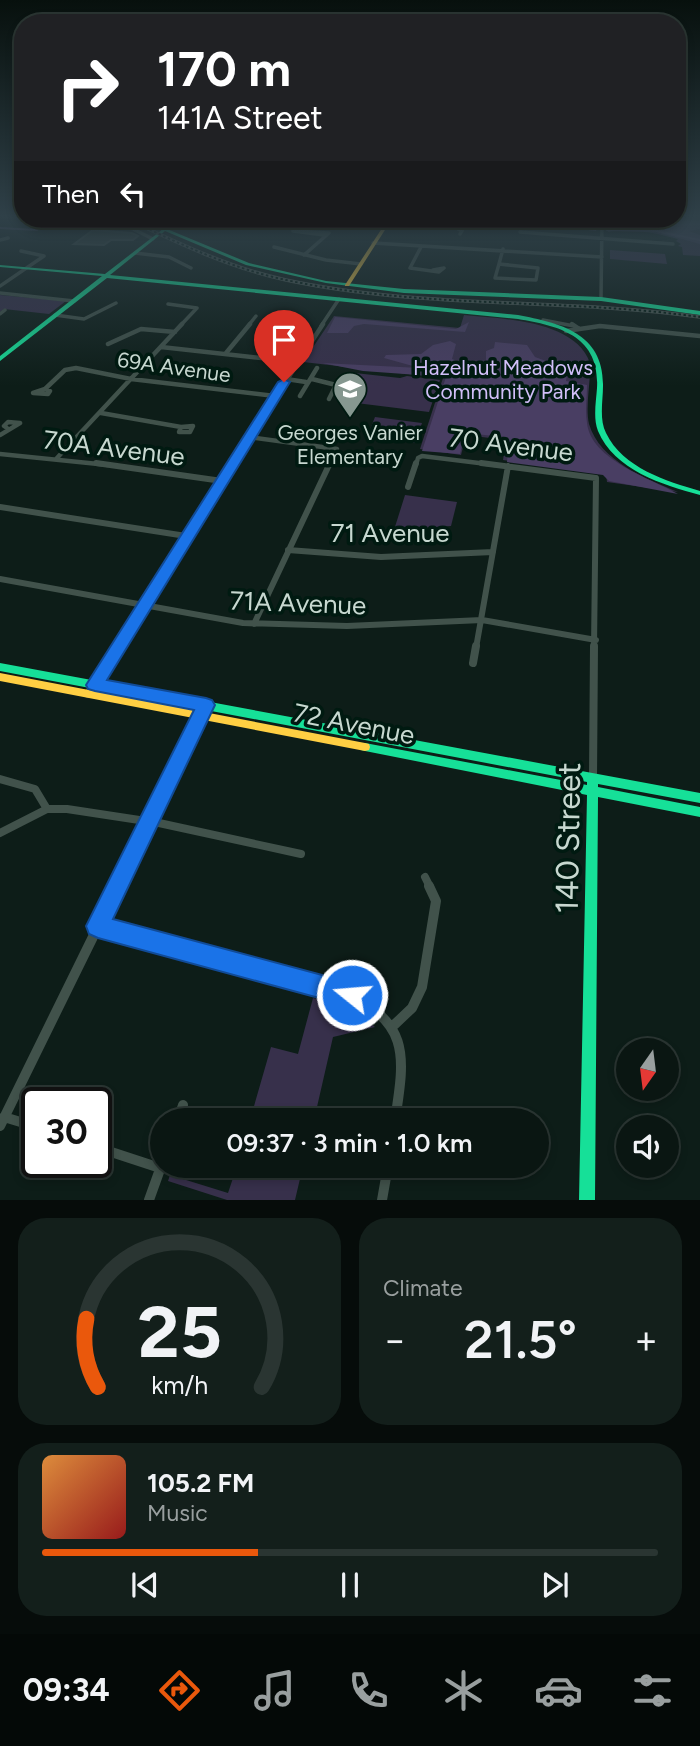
<!DOCTYPE html>
<html lang="en">
<head>
<meta charset="utf-8">
<style>
  :root { --surface:#0a1612; --page:#131f1b; --text:#f1f3f6; --muted:#999f9f; --line:#2a3532; --accent:#ea580c }
  body { margin:0; font-family:Figtree,sans-serif; background:var(--page); color:var(--text); height:100vh; display:flex; flex-direction:column; font-size:26px; white-space:nowrap }
  * { box-sizing:border-box; margin:0 }
  p { font-size:23px; color:var(--muted) }
  .icon { flex:none; width:38px; height:38px; fill:none; stroke:currentColor; stroke-width:2; stroke-linecap:round; stroke-linejoin:round }
  .map { position:relative; height:1200px; overflow:hidden }
  .panel { display:flex; flex-direction:column; gap:18px; padding:18px; background:#060c0a; flex:1 }
  .panel>* { flex:none }
  .banner { position:absolute; left:14px; top:14px; width:672px; height:214px; border-radius:28px; box-shadow:0 4px 10px #0003,0 0 0 2px var(--line); background:#202124; color:#fff; overflow:hidden }
  .needle { width:46px; rotate:194deg }
  .controls { position:absolute; left:616px; top:1038px; display:grid; gap:14px }
  .controls a { display:grid; place-items:center; width:63px; height:63px; border-radius:50%; background:var(--surface); box-shadow:0 4px 10px #0003,0 0 0 2px var(--line); font-size:35px }
  .speed { position:absolute; left:21px; top:1087px; display:flex; gap:14px; font-size:35px; font-weight:700; text-align:center }
  .speed>* { display:grid; place-content:center; width:91px; height:91px; border-radius:50%; background:var(--surface); box-shadow:0 4px 10px #0003,0 0 0 2px var(--line); line-height:1 }
  .speed .limit { border:4px solid #111; border-radius:10px; background:#fff; color:#111 }
  .pin { position:absolute; display:grid; place-items:center; width:60px; height:60px; color:#fff; margin:-72px -30px; border-radius:50% 50% 50% 0; rotate:-45deg; box-shadow:0 0 7px #0007 }
  .pin .icon { rotate:45deg }
  .me { position:absolute; width:77px; margin:-38px; rotate:287deg; stroke-linejoin:round; filter:drop-shadow(0 0 5px #0008) }
  .turn { display:flex; align-items:center; gap:24px; height:147px; padding:0 28px; font-size:32px }
  .turn .icon { width:91px; height:91px; stroke-width:2.5 }
  .turn b { display:block; font-size:49px; line-height:60px }
  .then { display:flex; align-items:center; height:66px; padding:0 28px; background:#0003; gap:14px; font-size:26px }
  .big { font-size:52px; font-weight:600; line-height:1.1 }
  .panel .widget { flex:1; display:flex; flex-direction:column; justify-content:center; gap:10px; min-width:0; padding:0 24px; border-radius:28px; background:var(--page) }
  .panel .dial { align-items:center; gap:0 }
  .dial svg { height:182px; overflow:visible; fill:none; stroke:var(--line); stroke-width:7; stroke-linecap:round; text-anchor:middle }
  .dial text { fill:var(--text); stroke:none }
  .song { display:flex; align-items:center; gap:21px }
  .cover { width:84px; height:84px; border-radius:10px; background:linear-gradient(135deg,hsl(30 70% 55%),hsl(0 70% 35%)) }
  .played { height:7px; border-radius:4px; background:linear-gradient(90deg,var(--accent) 35%,var(--line) 35%) }
  .keys { display:flex; justify-content:space-around; direction:ltr }
  .heat { display:flex; justify-content:space-between; align-items:center; font-size:38px; direction:ltr }
  .panel .tiles { flex:1; display:grid; gap:18px; grid-template-columns:1fr 1fr }
  .widget:last-child { grid-column:span 2 }
  .trip { position:absolute; left:150px; top:1108px; width:399px; height:70px; border-radius:35px; background:var(--surface); box-shadow:0 4px 10px #0003,0 0 0 2px var(--line); font-weight:600; line-height:70px; text-align:center }
  .tabs { display:flex; height:112px; justify-content:space-around; align-items:center; background:#040907; color:var(--muted) }
  .tabs .icon { width:49px; height:49px }
  .tabs .active { color:var(--accent) }
  .tabs b { font-size:32px; color:var(--text) }
  .map>svg:first-child { display:block }
</style>
</head>
<body>
<div class="map">
<svg width="700" height="1200" viewBox="0 0 700 1200">
  <rect width="100%" height="100%" fill="#0d1d18"/>
  <path fill="#37304b" d="M700 218V256L683 255 682 247 678 246 681 244 676 241 678 239C655 233 631 227 608 232V219Z
    M610 250 665 254 667 264 610 259Z
    M0 295 66 301 49 314 4 309 0 312Z
    M464 315C502 319 575 320 590 363 591 382 585 406 589 424 600 461 646 479 678 492L607 482 606 474 503 460 506 440 466 435 461 455 420 449 443 378 303 362 334 316 460 328Z
    M355 373 400 378 407 376 440 380 429 412 340 401Z
    M375 417 422 423 415 443 367 437Z
    M405 495 457 502 451 526 394 530Z
    M313 998 354 1009 375 1027 333 1037 314 1120H250L271 1047 298 1054Z
    M237 1166H303L295 1200H227L168 1181 170 1175 228 1193Z"/>
  <path fill="#493e63" d="M498 219H577L569 222 598 227 596 231 536 224 496 225Z
    M635 220 700 221V229L689 231 700 235V244L657 232 608 231 606 226 610 222Z
    M335 317 456 329 469 322 465 332 364 324 354 326 348 333H327Z
    M450 341 456 344 452 359 466 364 486 362V351L494 348 495 342 527 345 535 357 568 369 566 381 587 385C587 397 585 411 587 423 591 460 650 478 678 494L609 481 603 475 507 462 508 450 504 437 465 433 460 454 422 451 446 377 363 371 322 363 420 368 384 358 386 355 421 354 433 345Z"/>
  <g fill="none" stroke-linecap="round" stroke-linejoin="round">
    <path stroke="#554970" stroke-width="2" d="M446 219 489 222 535 220 599 229
      M564 222 573 219
      M642 226 700 224
      M0 228 37 230
      M607 230 637 227 700 240"/>
  </g>
  <path fill="#2b3933" stroke="#394742" stroke-width="2" d="M93 230 132 233 138 236 133 240H111L104 245 74 244Z"/>
  <g fill="none" stroke-linecap="round" stroke-linejoin="round">
    <path stroke="#41524b" stroke-width="3.5" d="M113 219 153 239
      M350 219 456 228 462 231 460 234
      M200 224 250 228 260 219
      M520 232 673 244
      M0 240 8 238
      M373 243 602 257
      M274 247 326 260 361 264
      M421 247 410 268 439 272 444 268 433 270
      M21 251 44 256
      M135 253 169 257 191 268
      M304 255 329 233 293 231 324 235
      M499 264 538 268 536 280 495 278Z
      M499 264 503 249
      M0 286 44 256
      M0 293 74 301
      M601 299 602 219
      M168 304 197 308
      M0 314 5 310
      M55 315 84 319 116 303
      M543 320 574 326
      M180 326 197 308
      M248 326 256 316
      M321 326 339 299"/>
    <path stroke="#41524b" stroke-width="4.5" d="M572 324 578 328
      M566 331 600 326 700 336
      M108 344 141 329 175 332
      M161 347 297 362
      M226 353 250 324
      M286 379 306 382
      M312 379 336 385 329 399
      M45 389 50 391 48 394 33 393Z
      M45 389 65 370 76 368 131 379 275 396
      M300 396 317 368
      M101 413 181 427
      M193 426 190 432H179L181 427Z
      M0 435 20 423 8 422 4 426 7 428
      M249 437 337 449 329 465
      M0 454 108 465
      M57 458 182 324
      M232 465 323 324
      M416 465 418 458 422 456 495 465"/>
    <path stroke="#41524b" stroke-width="6" d="M96 463 222 481
      M481 463 596 478 594 648
      M408 487 416 463
      M0 507 186 536
      M288 550 381 557 493 552
      M0 579 243 623 347 626 482 620 596 640
      M254 624 330 463
      M117 648 233 463
      M476 648 508 466"/>
    <path stroke="#41524b" stroke-width="8" d="M473 663 476 646
      M88 694 118 646
      M593 778 594 646
      M0 779 35 789 47 809
      M0 833 47 809H67L159 823 301 854
      M425 877 430 887
      M117 887 206 705"/>
    <path stroke="#41524b" stroke-width="10" d="M98 926 340 990C409 1022 406 1051 395 1120
      M394 1025 412 1008 422 987 436 901 429 886
      M4 1117 37 1127
      M178 1120 183 1105
      M0 1126 118 886
      M96 1147 160 1168
      M149 1200 163 1161
      M382 1200 388 1166"/>
    <path fill="#16e098" fill-rule="evenodd" d="M176 219H180L167 229 249 263 326 281 404 289 601 297 700 311V315L601 301 404 293 326 283 246 265 165 231 110 275 518 315C560 323 604 333 603 386 603 401 599 419 606 433 623 468 666 481 700 491V495C663 485 614 470 598 431 593 418 596 402 597 388 600 336 560 326 518 319L107 278 0 361V356L102 276 0 267V265L105 274Z
      M0 663 700 793V803L598 784V787L700 807V817L598 797 595 1200H579L587 795 365 751 361 750 360 747 361 744 365 743 587 785V782L0 671Z"/>
    <path fill="#ffcf43" fill-rule="evenodd" d="M388 219H392L349 286H345V285Z
      M0 673 365 743 369 744 370 747 369 750 365 751 0 681Z"/>
    <g stroke="#4b5954" stroke-width="3.5">
      <path id="rail" d="M127 219C178 243 230 268 286 280 422 309 563 298 700 317"/>
    </g>
    <use href="#rail" stroke="#001a11" stroke-width="2" stroke-dasharray="2.5" stroke-linecap="butt"/>
  </g>
  <linearGradient id="sky" x2="0" y2="1"><stop stop-color="#07100d"/><stop offset="0.56" stop-color="#2f4048"/><stop offset="1" stop-color="#2f4048" stop-opacity="0"/></linearGradient>
  <rect width="700" height="386" fill="url(#sky)"/>
  <path fill="#1a73e8" stroke="#114b97" stroke-width="2" d="M284 379 290 382 107 680 206 698 212 700 215 705 113 919 352 983 361 986 365 995 361 1004 352 1007 98 938 89 934 86 926 194 710 95 691 88 689 86 685 278 382Z"/>
  <defs>
    <g id="school-pin" transform="scale(1.75)"><path d="M0 17L-7.5 6A9.5 9.5 0 1 1 7.5 6Z" fill="#869790" stroke="#001a11"/><path d="M0-5L7-2L0 1L-7-2ZM-4 1L0 2.5L4 1V4Q0 6-4 4Z" fill="#fff"/></g>
  </defs>
  <g fill-rule="evenodd">
    <use href="#school-pin" x="350" y="389"/>
  </g>
  <g text-anchor="middle" dominant-baseline="central" stroke-width="7" stroke-linejoin="round" paint-order="stroke">
    <g font-size="21" fill="#c7d8d0" stroke="#001a11">
      <text transform="translate(174 367) rotate(8)">69A Avenue</text>
    </g>
    <g font-size="21" fill="#d1bff9" stroke="#001a11">
      <text x="503" y="367">Hazelnut Meadows<tspan x="503" dy="24">Community Park</tspan></text>
    </g>
    <g font-size="21" fill="#c7d8d0" stroke="#001a11">
      <text x="350" y="432">Georges Vanier<tspan x="350" dy="24">Elementary</tspan></text>
    </g>
    <g font-size="26" fill="#c7d8d0" stroke="#001a11">
      <text transform="translate(511 445) rotate(7)">70 Avenue</text>
      <text transform="translate(114 448) rotate(7)">70A Avenue</text>
      <text x="390" y="533">71 Avenue</text>
      <text transform="translate(298 603) rotate(2)">71A Avenue</text>
      <text transform="translate(354 724) rotate(11)">72 Avenue</text>
    </g>
    <g font-size="32" fill="#c7d8d0" stroke="#001a11">
      <text transform="translate(568 838) rotate(-89)">140 Street</text>
    </g>
  </g>
</svg>
<div class="controls">
<a><svg class="needle" viewBox="-14 -14 28 28"><path d="M0-13l5 13h-10z" fill="#e53935"/><path d="M0 13l5-13h-10z" fill="#999f9f"/></svg></a>
<a><svg class="icon" aria-label="sound" viewBox="0 0 24 24"><path d="M4 9h4l5-4v14l-5-4H4zM17 9q2 3 0 6"/></svg></a>
</div>
<div class="speed"><div class="limit">30</div></div>
<div class="pin" style="left:284px;top:382px;background:#d93025"><svg class="icon" aria-label="arrive" viewBox="0 0 24 24"><path d="M6 21V4h12l-3 4 3 4H6"/></svg></div>
<svg class="me" style="left:352px;top:995px" viewBox="-20 -20 40 40"><circle r="17" fill="#1a73e8" stroke="#fff" stroke-width="3"/><path d="M0-11L8 9 0 5-8 9z" fill="#fff"/></svg>
<div class="trip">09:37 · 3 min · 1.0 km</div>
<div class="banner">
<div class="turn"><svg class="icon" aria-label="right" viewBox="0 0 24 24"><path d="M7 20v-9h11M14 6l5 5-5 5"/></svg><div><b>170 m</b>141A Street</div></div>
<div class="then">Then<svg class="icon" aria-label="left" viewBox="0 0 24 24"><path d="M17 20v-9H6M10 6l-5 5 5 5"/></svg></div>
</div>
</div>
<section class="panel">
<div class="tiles">
<div class="widget dial"><svg viewBox="0 0 100 80">
<path d="M14 69A42 42 0 1 1 86 69"/>
<path d="M14 69A42 42 0 0 1 9 39" stroke="#ea580c"/>
<text x="50" y="56" font-size="32" font-weight="700">25</text>
<text x="50" y="72" font-size="11">km/h</text>
</svg></div>
<div class="widget"><p>Climate</p>
<div class="heat"><a>−</a><b class="big">21.5°</b><a>+</a></div>
</div>
<div class="widget">
<div class="song"><i class="cover"></i><div><b>105.2 FM</b><p>Music</p></div></div>
<div class="played"></div>
<div class="keys"><svg class="icon" aria-label="previous" viewBox="0 0 24 24"><path d="M18 5L8 12l10 7zM5 5v14"/></svg><svg class="icon" aria-label="pause" viewBox="0 0 24 24"><path d="M8 5v14M16 5v14"/></svg><svg class="icon" aria-label="next" viewBox="0 0 24 24"><path d="M6 5l10 7-10 7zM19 5v14"/></svg></div>
</div>
</div>
</section>
<nav class="tabs">
<b>09:34</b>
<svg class="icon active" aria-label="directions" viewBox="0 0 24 24"><path d="M12 3l9 9-9 9-9-9zM9 14v-3h6M13 9l2 2-2 2"/></svg>
<svg class="icon" aria-label="music" viewBox="0 0 24 24"><path d="M9 18V5l10-2v13"/><circle cx="6" cy="18" r="3"/><circle cx="16" cy="16" r="3"/></svg>
<svg class="icon" aria-label="phone" viewBox="0 0 24 24"><path d="M5 4h4l2 5-3 2q2 4 5 5l2-3 5 2v4C11 20 4 13 5 4z"/></svg>
<svg class="icon" aria-label="climate" viewBox="0 0 24 24"><path d="M12 3v18M4 7l16 10M4 17L20 7"/></svg>
<svg class="icon" aria-label="car" viewBox="0 0 24 24"><path d="M5 17H2v-5l4-1 3-4h7l3 4 3 1v5h-3M9 17h6M6 11h13"/><circle cx="7" cy="17" r="2"/><circle cx="17" cy="17" r="2"/></svg>
<svg class="icon" aria-label="filters" viewBox="0 0 24 24"><path d="M4 7h16M4 17h16"/><circle cx="9" cy="7" r="2"/><circle cx="15" cy="17" r="2"/></svg>
</nav>
</body>
</html>
